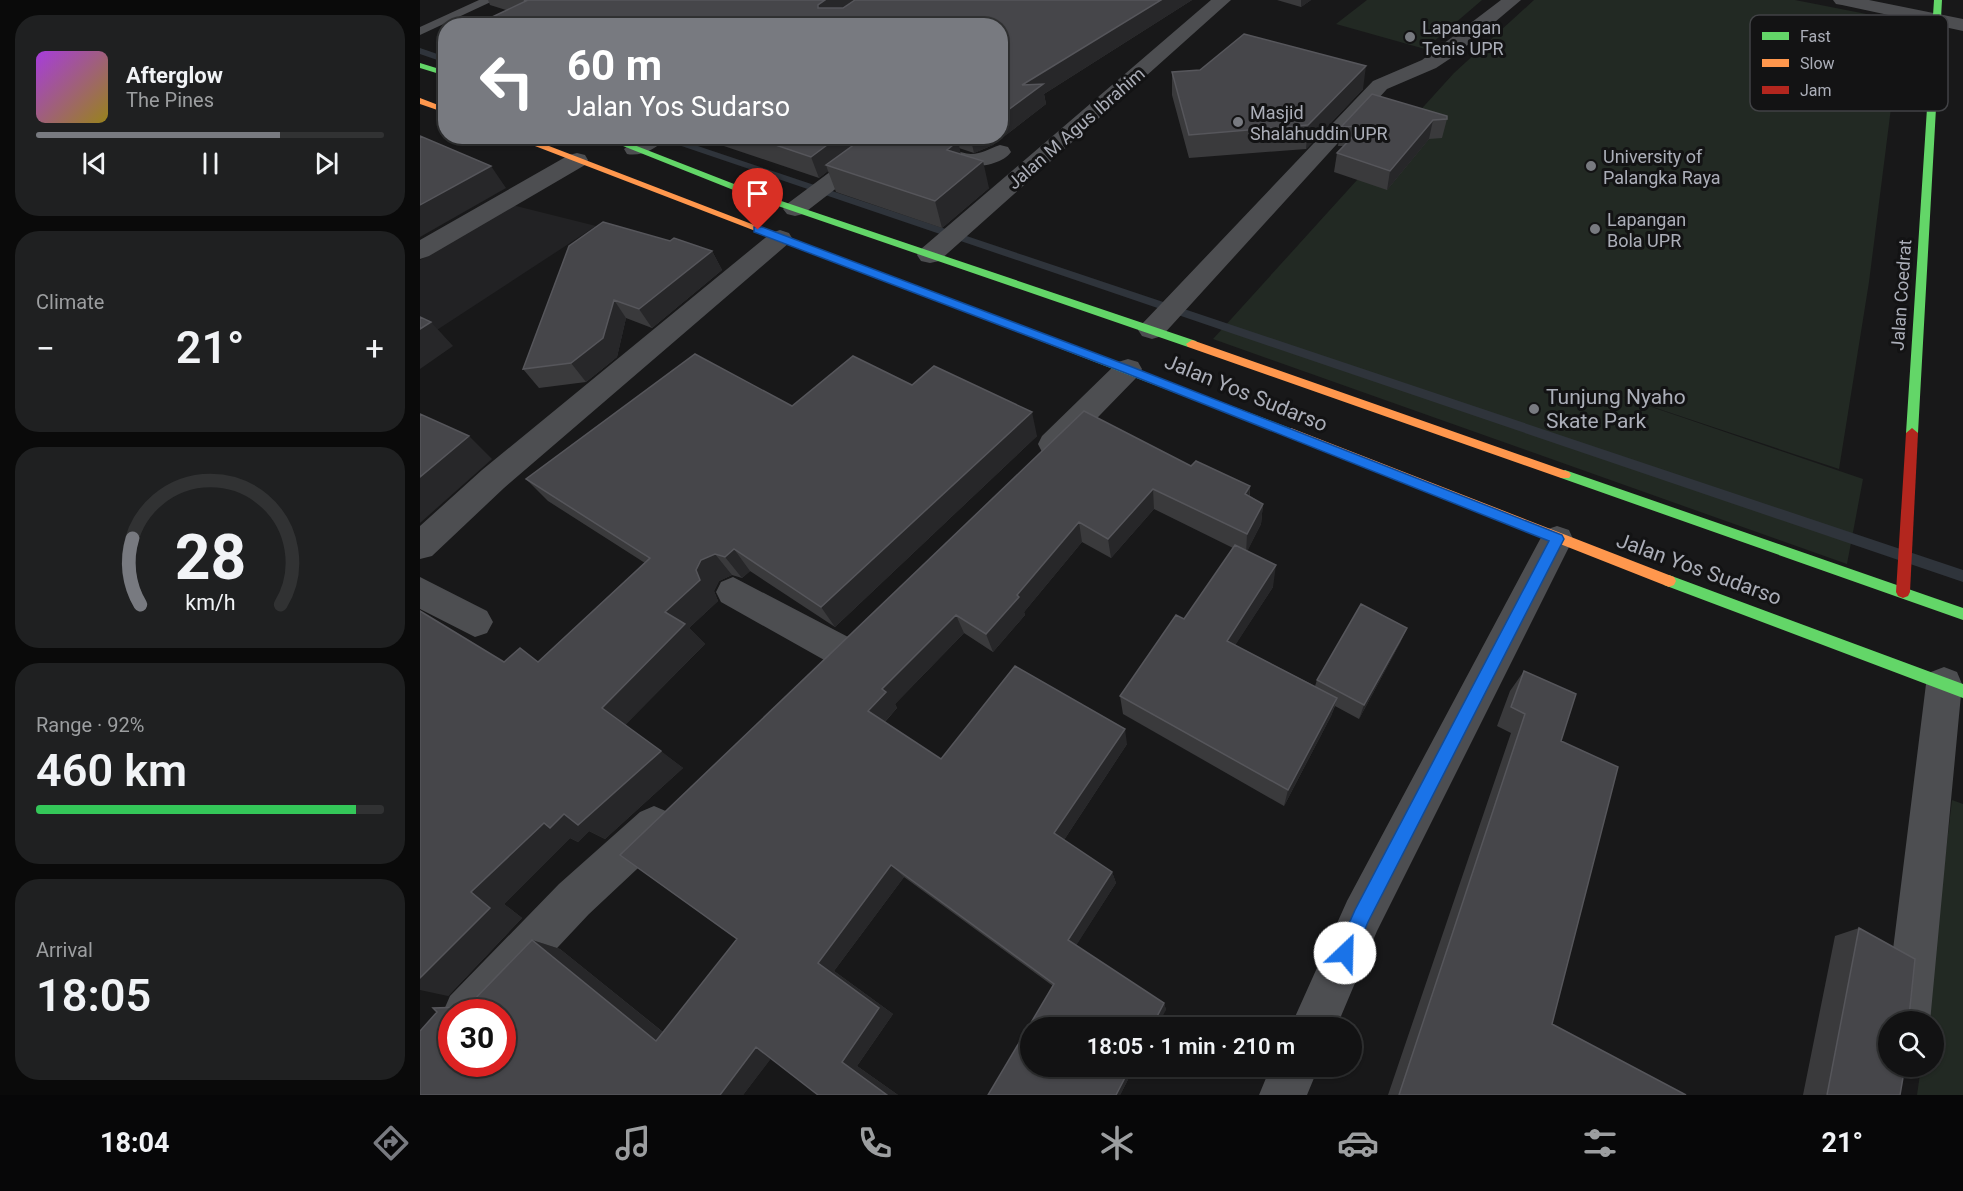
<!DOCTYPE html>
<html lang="en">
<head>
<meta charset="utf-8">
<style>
  :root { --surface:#121213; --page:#1f2021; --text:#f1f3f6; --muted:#9c9ea0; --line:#313233; --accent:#787a80 }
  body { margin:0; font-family:Roboto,sans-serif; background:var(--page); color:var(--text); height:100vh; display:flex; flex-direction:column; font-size:22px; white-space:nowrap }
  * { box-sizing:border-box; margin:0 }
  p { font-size:20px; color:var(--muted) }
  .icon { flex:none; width:33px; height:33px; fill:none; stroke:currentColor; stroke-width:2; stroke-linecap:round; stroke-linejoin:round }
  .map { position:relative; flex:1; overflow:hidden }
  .side { display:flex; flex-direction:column; gap:15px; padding:15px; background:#0a0a0a; width:420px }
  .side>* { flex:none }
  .banner { position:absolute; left:18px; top:18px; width:570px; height:126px; border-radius:24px; box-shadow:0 2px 4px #0004,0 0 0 2px var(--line); background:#787a80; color:#fff; overflow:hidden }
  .tools { position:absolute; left:1458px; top:1011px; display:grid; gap:12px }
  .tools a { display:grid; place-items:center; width:66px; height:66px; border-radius:50%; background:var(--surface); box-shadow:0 2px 4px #0004,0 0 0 2px var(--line); font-size:30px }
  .speed { position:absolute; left:18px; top:999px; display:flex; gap:12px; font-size:30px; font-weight:700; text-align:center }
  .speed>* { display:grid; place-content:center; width:78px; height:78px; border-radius:50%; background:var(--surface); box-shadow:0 2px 4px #0004,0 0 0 2px var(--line); line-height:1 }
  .speed .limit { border:9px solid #d22; background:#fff; color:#111 }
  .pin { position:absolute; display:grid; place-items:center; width:51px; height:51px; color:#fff; margin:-62px -26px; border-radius:50% 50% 50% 0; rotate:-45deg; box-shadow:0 0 6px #0007 }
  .pin .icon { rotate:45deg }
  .me { position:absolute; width:66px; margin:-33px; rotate:24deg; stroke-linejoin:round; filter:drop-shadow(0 0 4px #0008) }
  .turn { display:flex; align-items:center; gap:21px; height:126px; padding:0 30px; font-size:27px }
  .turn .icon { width:78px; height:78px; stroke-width:2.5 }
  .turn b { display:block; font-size:42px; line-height:51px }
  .big { font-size:45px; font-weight:600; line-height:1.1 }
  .side .widget { flex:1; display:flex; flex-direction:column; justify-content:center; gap:9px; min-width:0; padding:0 21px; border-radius:24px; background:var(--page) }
  .side .dial { align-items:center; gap:0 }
  .dial svg { height:156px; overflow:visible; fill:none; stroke:var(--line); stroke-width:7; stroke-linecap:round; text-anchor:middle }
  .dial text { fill:var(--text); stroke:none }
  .song { display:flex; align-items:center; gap:18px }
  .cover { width:72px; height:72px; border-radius:9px; background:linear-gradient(135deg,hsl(280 70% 55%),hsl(50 70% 35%)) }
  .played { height:6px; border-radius:3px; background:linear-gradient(90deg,var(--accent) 70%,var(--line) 70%) }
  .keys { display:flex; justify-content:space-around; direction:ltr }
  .heat { display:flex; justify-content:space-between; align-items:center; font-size:33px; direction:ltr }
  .charge { height:9px; border-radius:4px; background:linear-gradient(90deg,#34c759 92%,var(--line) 0) }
  .trip { position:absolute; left:600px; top:1017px; width:342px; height:60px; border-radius:30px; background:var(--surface); box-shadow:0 2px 4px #0004,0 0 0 2px var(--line); font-weight:600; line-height:60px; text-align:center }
  .tab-bar { display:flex; height:96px; justify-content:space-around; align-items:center; background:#070708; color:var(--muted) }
  .tab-bar .icon { width:42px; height:42px }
  .tab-bar .on { color:var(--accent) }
  .tab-bar b { font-size:27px; color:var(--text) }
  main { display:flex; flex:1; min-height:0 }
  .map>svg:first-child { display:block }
</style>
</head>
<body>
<main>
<section class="side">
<div class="widget">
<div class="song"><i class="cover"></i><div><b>Afterglow</b><p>The Pines</p></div></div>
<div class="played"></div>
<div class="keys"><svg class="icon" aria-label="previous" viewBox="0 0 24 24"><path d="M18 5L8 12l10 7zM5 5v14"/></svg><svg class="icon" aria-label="pause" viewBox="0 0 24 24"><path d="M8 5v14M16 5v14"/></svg><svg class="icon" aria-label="next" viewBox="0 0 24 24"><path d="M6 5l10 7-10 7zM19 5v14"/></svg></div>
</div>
<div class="widget"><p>Climate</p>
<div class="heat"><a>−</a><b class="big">21°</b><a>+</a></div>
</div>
<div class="widget dial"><svg viewBox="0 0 100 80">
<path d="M14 69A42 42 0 1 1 86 69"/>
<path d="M14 69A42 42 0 0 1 10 35" stroke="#787a80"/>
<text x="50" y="56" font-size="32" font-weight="700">28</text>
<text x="50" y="72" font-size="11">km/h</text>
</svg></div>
<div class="widget"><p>Range · 92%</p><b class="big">460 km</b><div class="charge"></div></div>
<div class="widget"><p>Arrival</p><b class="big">18:05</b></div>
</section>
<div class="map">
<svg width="1543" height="1095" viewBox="0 0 1543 1095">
  <rect width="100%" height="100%" fill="#181819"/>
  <path fill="#222224" d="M92 205 176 226 0 341V260Z"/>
  <path fill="#222923" d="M947 0H1062L1005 49 916 24Z
    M1114 0H1375L1482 21 1449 282 1419 469 1179 389 1443 479 1427 564 793 339 1034 73Z
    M1532 800 1543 804V1095H1497L1501 1067 1514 1066V1022L1506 1021Z"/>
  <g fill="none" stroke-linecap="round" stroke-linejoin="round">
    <path fill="#2f343b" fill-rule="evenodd" d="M0 48 26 57V63L0 54Z
      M232 136H248L1543 570V582Z"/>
    <path fill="#4d4e51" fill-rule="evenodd" d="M59 0H75L0 35V27Z"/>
    <path fill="#4d4e51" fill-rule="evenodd" d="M791 0H811L519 261 510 263 501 261 497 255 501 249Z
      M1081 0H1101L1037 54 1016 68 967 89 742 336 732 339 722 336 718 330 722 324 953 81 1002 60Z
      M1413 0H1449L1543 19V31L1422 5 1416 4Z
      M220 136H247C239 148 221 157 207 154L204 149Z
      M458 136H484L383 214 375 216 367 214 363 209 367 204Z
      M580 145 588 147 591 152C578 171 522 172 509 153L512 148C526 145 537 153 551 154 562 154 570 148 580 145Z
      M157 153 165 155 168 160 165 165 9 256 0 259V240L149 155Z
      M360 230 369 233 372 238 369 243 84 488 12 556 0 559V526L62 470 351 233Z
      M708 359 718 362 722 369 718 376 644 452 633 455 622 452 618 444 622 436 698 362Z
      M1137 526 1149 530 1153 539 957 931 916 1028H870L927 901 1125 530Z
      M0 577 67 611 73 622 67 633 55 637 0 609Z
      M313 577 432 639 437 650 432 661 419 666 406 661 301 602 296 592 301 582Z
      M1524 667 1537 672 1542 684 1510 1022H1468V1033L1464 1022 1506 684 1511 672Z
      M234 806 248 812 254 826 248 840 169 914 77 1012H32L30 1028 23 1012 30 996 139 884 220 812Z
      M851 1066H899L887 1095H839Z"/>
    <path fill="#63d668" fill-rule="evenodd" d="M1514 0H1522L1498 433 1492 438 1486 433Z
      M0 63 26 71V76L0 68Z
      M178 136H191L332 191 776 341 778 344 776 347H768L326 195Z
      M376 240 875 430 877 433 875 436H867L372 245V241Z
      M1145 470 1543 608V620L1141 478 1139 475 1141 472Z
      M1249 575 1543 684V698L1244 585 1242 581 1244 577Z"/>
    <path fill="#ff974d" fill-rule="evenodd" d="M0 98 26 108V113L0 104Z
      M89 136H103L381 243 376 246 372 245Z
      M772 340 1149 472 1151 475 1149 478H1141L768 347 766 344Z
      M871 428 1254 577 1256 581 1254 585 1249 587 1244 585 867 436 865 433 867 430Z"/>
    <path fill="#b3261e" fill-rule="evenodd" d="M1492 428 1498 433 1490 592 1488 596 1483 598 1478 596 1476 592 1486 433Z"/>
  </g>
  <path fill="#3a3a3c" d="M68 0H772L624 94 626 104 573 145 554 153 539 148 540 154 569 188 522 228 416 192 408 171 399 178 283 139 282 136H580V26L86 10 70 5Z
    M857 0H891L881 7Z
    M752 72 943 89 886 149 769 158 752 95Z
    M1027 119 1022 138 1009 139 967 190 914 172 917 153 924 146H918L921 127Z
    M250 241 292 251 302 270 232 328 206 318 197 357 166 382 119 388 103 369Z
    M492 385 617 436 415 627 330 571 322 578 312 575 299 581 294 591 298 601 269 628 285 644 205 725 263 768 185 839 169 831 158 842 150 838 84 904 102 918 28 996 84 662H118L225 563 128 501 106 479 372 406Z
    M664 411 771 466 830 486V496L843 504 841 524 827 551 853 587 815 645 895 686 897 680 987 628 980 643 939 719 915 706 911 716 864 806 703 714 700 696 764 619 813 548 734 509 691 558 662 542 604 612 605 615 573 652 544 633 475 704 477 708 465 722 521 759 707 744 644 840 692 872 696 883 656 945 744 1003 746 1010 610 1066H715L700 1095H568L633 986 484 877 414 971 473 1014 437 1066 478 1095H398L351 1058 323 1095H0L47 1007 112 940 140 949 243 1032 317 939Z
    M1104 671 1141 741 1132 1024 1266 1095H968L1091 733 1077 726 1090 691Z
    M1439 928 1480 1095H1383L1415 936Z"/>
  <path fill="#272729" d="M405 0H438L405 24 398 8V5Z
    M741 0H772L624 94 626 104 573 145 554 153 550 136H580V116L602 85Z
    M881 0H891L881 7Z
    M946 66 943 89 886 149 888 125Z
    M1013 120 1009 139 967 190 970 171Z
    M419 136H454L406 165 408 171 399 178 391 157Z
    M538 141 544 168 527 150Z
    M563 161 569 188 522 228 515 201Z
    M71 166 86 188 0 237V205Z
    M292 251 302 270 232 328 219 309Z
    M194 300 206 318 197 357 166 382 151 363Z
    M11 322 33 346 0 369V329Z
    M612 412 617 436 415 627 401 607Z
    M49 436 72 459 0 523V477Z
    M830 486 829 506 825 494Z
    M733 489 734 509 691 558 688 539Z
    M843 504 841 524 826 554 827 534Z
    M659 522 662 542 604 612 605 615 573 652 566 634 597 595Z
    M314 549 330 571 322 578 305 557Z
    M295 554 312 575 299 581 294 591 298 601 269 628 285 644 205 725 182 708 245 612 276 570 281 560Z
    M856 565 853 587 805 661 807 641Z
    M536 615 544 633 475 704 477 708 460 727 448 711 462 689Z
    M987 628 980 643 939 719 944 705Z
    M917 698 911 716 864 806 868 790Z
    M705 729 707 744 640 846 634 833Z
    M241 751 263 768 185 839 169 831 158 842 150 838 84 904 102 918 28 996 0 990V978L51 892 124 823Z
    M471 865 484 877 414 971 473 1014 437 1066 478 1095H467L422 1062 398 963Z
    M692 872 696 883 654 949 648 940Z
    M112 940 140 949 260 1046 236 1041Z
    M744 1003 746 1010 736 1028H731Z
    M336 1047 356 1052 323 1095H300Z
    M711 1066H715L700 1095H696Z"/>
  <path fill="#46464a" stroke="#56565b" stroke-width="1.5" fill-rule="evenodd" d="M104 0H405L398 5V8H423L435 0H741L602 85 623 84 580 116V26H53L106 1Z
    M824 34 946 66 888 125 769 135 752 72 780 70Z
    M952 94 1027 116V119L1013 120 970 171 917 153 943 126 921 127Z
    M0 136 71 166 0 205Z
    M329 136H419L391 157Z
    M446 136H516L538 141 527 150 563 161 515 201 406 165Z
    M183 222 250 241 254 238 292 251 219 309 194 300 183 338 151 363 103 369 149 246Z
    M0 317 11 322 0 329Z
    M275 354 372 406 433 356 492 385 514 366 612 412 401 607 314 549 305 557 295 554 281 560 276 570 280 580 245 612 265 624 182 708 241 751 158 825 144 814 130 828 124 823 51 892 70 908 0 978V611L84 662 100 648 118 662 230 558 106 479Z
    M664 411 771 466 776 461 830 486 825 494 843 504 827 534 733 489 688 539 659 522 597 595 599 597 566 634 536 615 462 689 466 692 448 711 521 759 595 666 705 729 634 833 692 872 648 940 744 1003 731 1028H610V1066H711L696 1095H568L634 984 471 865 398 963 459 1008 422 1062 467 1095H398L336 1047 300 1095H0V1031L17 1012 13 1008 47 1007 112 940 236 1041 317 939 200 855ZM32 1012H82V1064H32Z
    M0 414 49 436 0 477Z
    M815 545 856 565 807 641 917 698 868 790 700 696 756 615 764 619Z
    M941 604 987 628 944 705 897 680Z
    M1104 671 1156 694 1141 741 1198 767 1132 1024 1266 1095H979L1105 714 1091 707Z
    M1439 928 1495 959 1489 1017 1491 1022H1468V1066H1485L1480 1095H1407Z"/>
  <path fill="#1a73e8" stroke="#114b97" stroke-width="1.5" d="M334 227H342L712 367 1142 535 1144 539 948 922 932 960 925 962 919 960 916 953 935 910 1129 541 703 372 334 232Z"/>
  <g fill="#787a80" stroke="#131314" stroke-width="2">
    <circle cx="990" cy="37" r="6"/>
    <circle cx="818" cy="122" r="6"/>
    <circle cx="1171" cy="166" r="6"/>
    <circle cx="1175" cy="229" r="6"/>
    <circle cx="1114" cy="409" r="6"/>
  </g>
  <g text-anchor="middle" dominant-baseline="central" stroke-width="6" stroke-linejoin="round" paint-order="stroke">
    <g font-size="18" fill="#abaeb8" stroke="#131314" text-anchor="start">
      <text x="1002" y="27">Lapangan<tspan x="1002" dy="21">Tenis UPR</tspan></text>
      <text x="830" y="112">Masjid<tspan x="830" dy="21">Shalahuddin UPR</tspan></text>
      <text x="1183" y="156">University of<tspan x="1183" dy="21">Palangka Raya</tspan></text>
      <text x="1187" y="219">Lapangan<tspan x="1187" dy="21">Bola UPR</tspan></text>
    </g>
    <g font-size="18" fill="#abaeb8" stroke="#131314">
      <text transform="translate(656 128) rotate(-41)">Jalan M Agus Ibrahim</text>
      <text transform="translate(1481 295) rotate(-86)">Jalan Coedrat</text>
    </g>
    <g font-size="21" fill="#abaeb8" stroke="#131314">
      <text transform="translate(826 393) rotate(22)">Jalan Yos Sudarso</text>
      <text transform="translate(1279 569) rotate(20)">Jalan Yos Sudarso</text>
    </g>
    <g font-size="21" fill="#abaeb8" stroke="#131314" text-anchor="start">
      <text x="1126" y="397">Tunjung Nyaho<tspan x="1126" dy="24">Skate Park</tspan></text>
    </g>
  </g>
  <rect x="1330" y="15" width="198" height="96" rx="9" fill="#131314" stroke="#414245" stroke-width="1.5"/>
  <rect x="1342" y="32" width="27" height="8" fill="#63d668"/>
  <rect x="1342" y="59" width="27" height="8" fill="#ff974d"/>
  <rect x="1342" y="86" width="27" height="8" fill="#b3261e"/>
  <g font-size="16" fill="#abaeb8">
    <text x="1380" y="42">Fast</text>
    <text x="1380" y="69">Slow</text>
    <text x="1380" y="96">Jam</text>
  </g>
</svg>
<div class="tools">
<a><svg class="icon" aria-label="search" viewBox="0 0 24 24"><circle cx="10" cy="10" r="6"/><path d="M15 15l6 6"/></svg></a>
</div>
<div class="speed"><div class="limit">30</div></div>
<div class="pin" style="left:338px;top:230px;background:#d93025"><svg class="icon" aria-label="arrive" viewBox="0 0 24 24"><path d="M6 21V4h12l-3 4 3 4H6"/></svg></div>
<svg class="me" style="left:925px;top:953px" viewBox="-20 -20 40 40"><circle r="19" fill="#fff"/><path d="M0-13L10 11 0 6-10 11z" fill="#1a73e8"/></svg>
<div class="trip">18:05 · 1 min · 210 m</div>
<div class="banner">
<div class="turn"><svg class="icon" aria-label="left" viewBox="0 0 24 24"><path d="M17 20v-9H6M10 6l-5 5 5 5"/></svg><div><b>60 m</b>Jalan Yos Sudarso</div></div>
</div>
</div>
</main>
<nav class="tab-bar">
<b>18:04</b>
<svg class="icon on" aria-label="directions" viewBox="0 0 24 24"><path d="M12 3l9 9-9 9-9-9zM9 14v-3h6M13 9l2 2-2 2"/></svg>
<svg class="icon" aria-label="music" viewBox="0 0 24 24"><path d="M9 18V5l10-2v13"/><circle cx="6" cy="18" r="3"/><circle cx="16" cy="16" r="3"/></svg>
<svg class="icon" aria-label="phone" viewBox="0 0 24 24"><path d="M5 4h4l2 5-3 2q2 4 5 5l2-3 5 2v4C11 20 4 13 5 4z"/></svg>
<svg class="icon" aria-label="climate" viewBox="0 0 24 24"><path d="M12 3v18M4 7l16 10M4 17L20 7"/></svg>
<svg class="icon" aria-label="car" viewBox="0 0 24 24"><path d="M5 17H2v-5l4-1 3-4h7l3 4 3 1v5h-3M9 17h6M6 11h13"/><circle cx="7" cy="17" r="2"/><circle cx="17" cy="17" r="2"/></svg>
<svg class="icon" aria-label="filters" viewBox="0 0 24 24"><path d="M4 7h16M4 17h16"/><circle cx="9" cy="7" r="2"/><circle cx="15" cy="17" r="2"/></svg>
<b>21°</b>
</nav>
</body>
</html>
